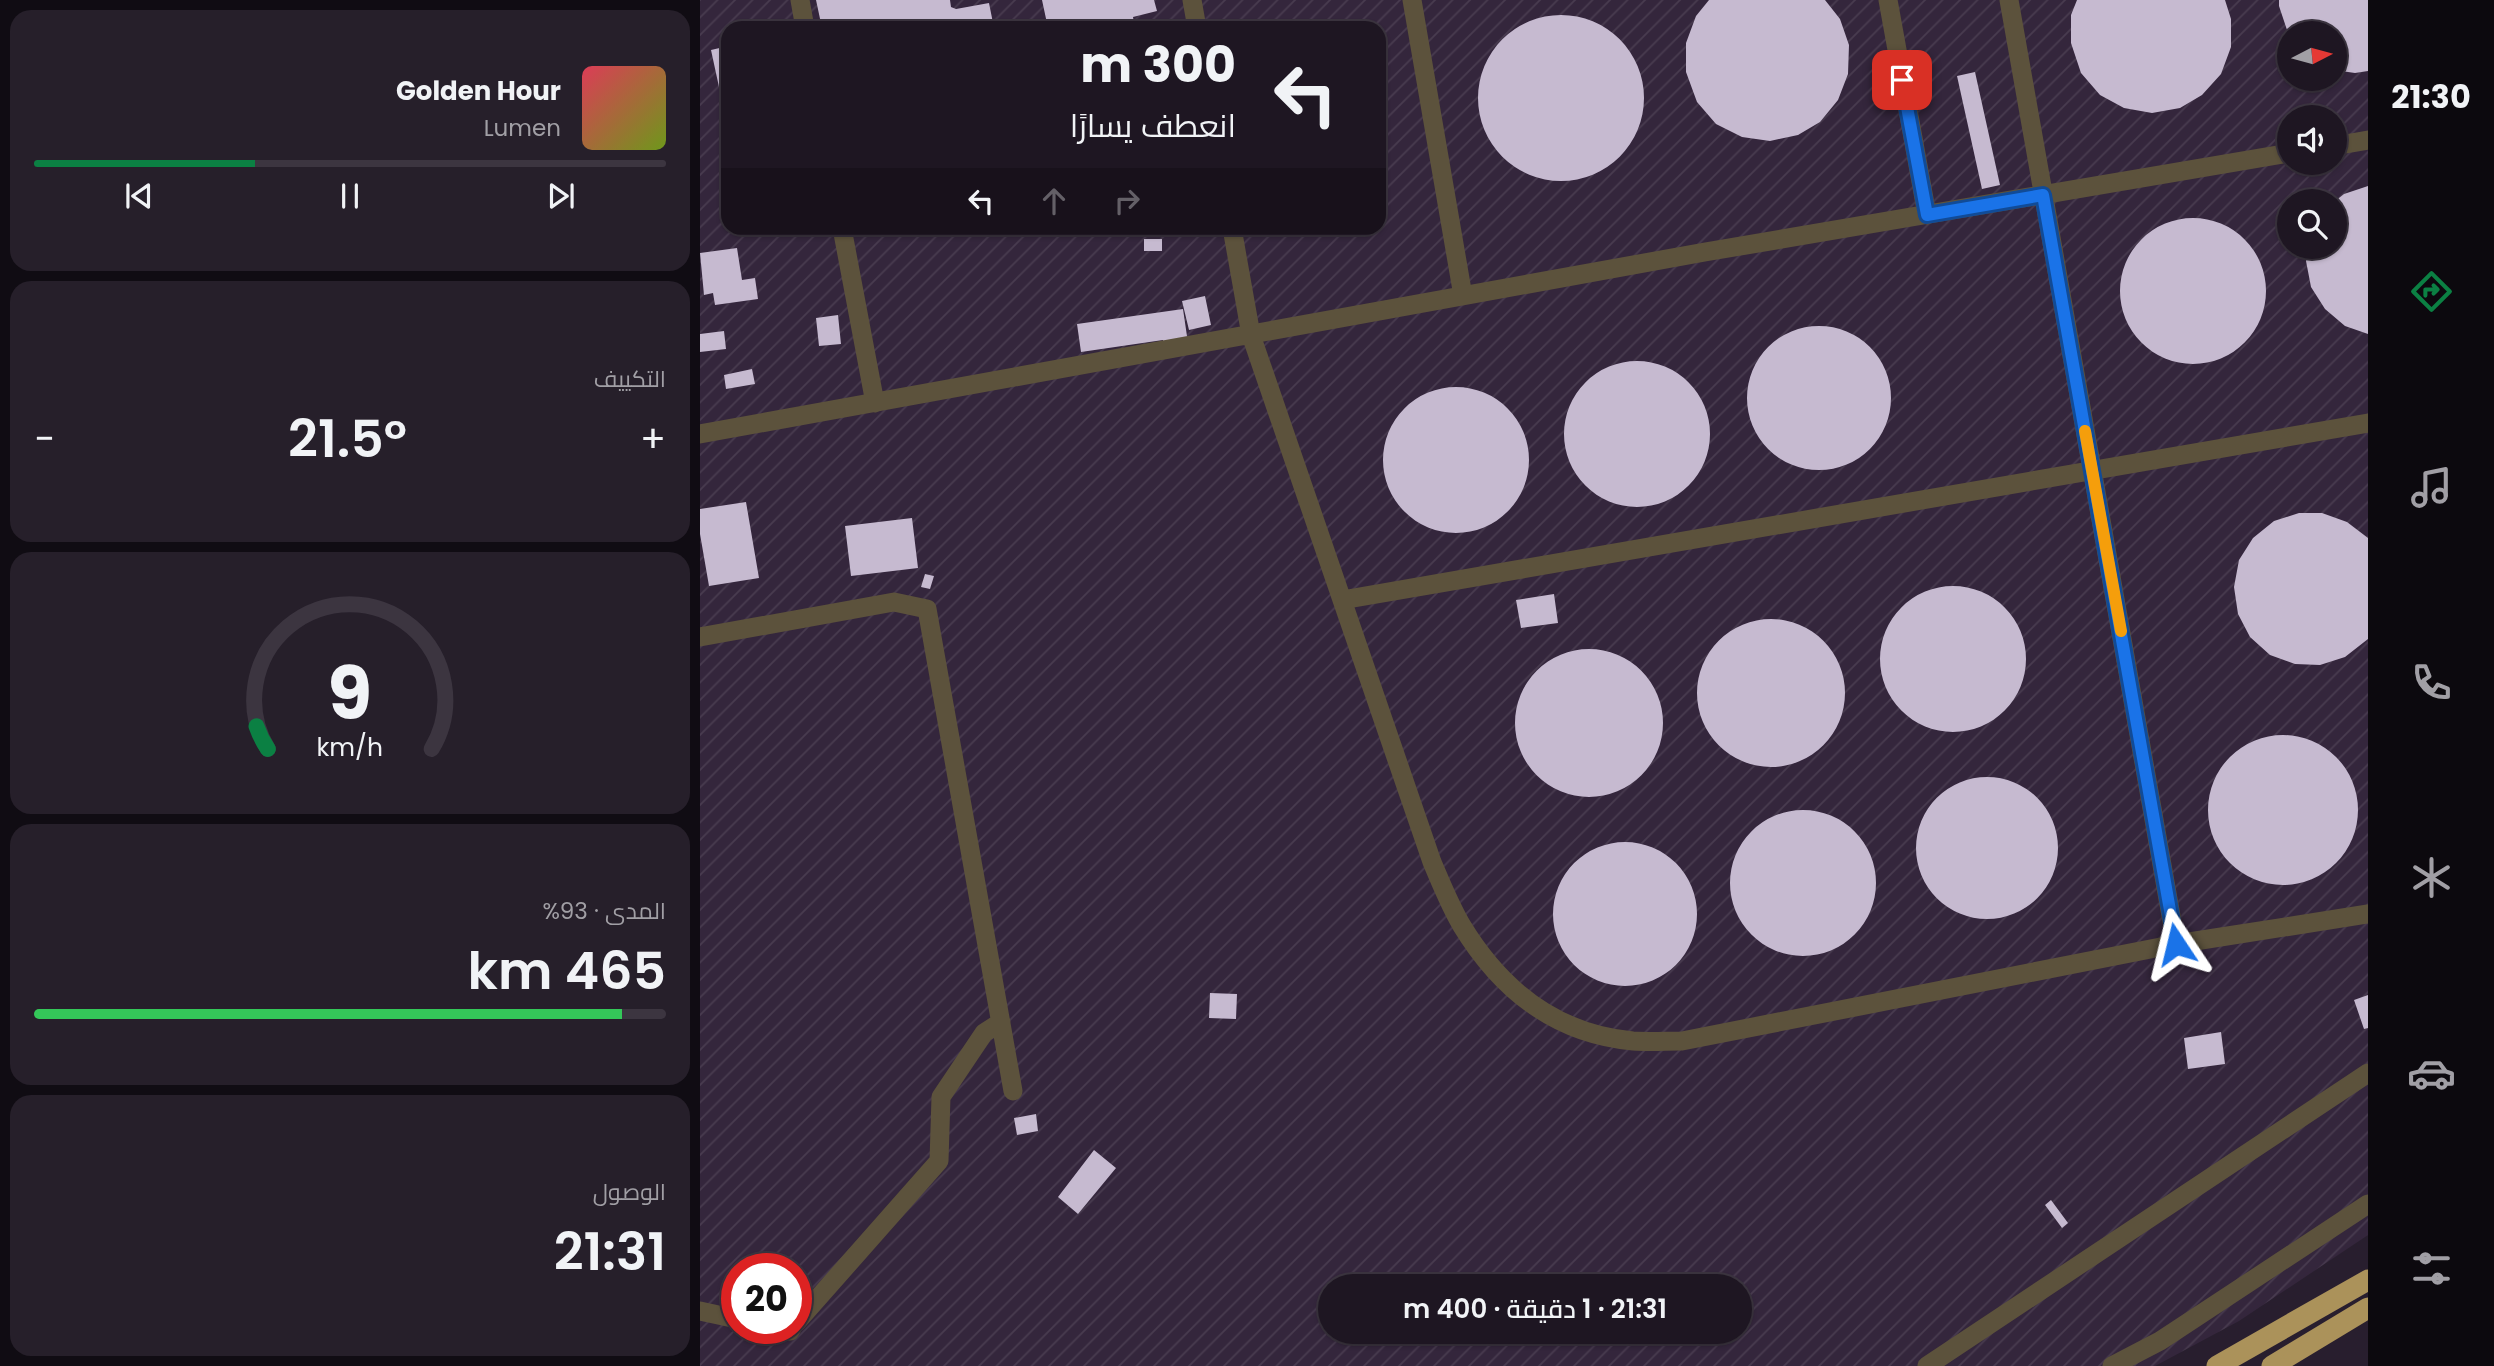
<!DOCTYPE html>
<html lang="ar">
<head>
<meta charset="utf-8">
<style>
  :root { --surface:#1e1622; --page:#261f2a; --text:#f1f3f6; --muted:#a19fa5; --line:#3c3540; --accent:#0b8043 }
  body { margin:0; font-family:Poppins,Cairo,sans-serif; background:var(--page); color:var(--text); direction:rtl; height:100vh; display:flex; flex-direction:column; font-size:26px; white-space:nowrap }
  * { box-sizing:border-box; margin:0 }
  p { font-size:23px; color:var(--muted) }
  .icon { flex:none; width:38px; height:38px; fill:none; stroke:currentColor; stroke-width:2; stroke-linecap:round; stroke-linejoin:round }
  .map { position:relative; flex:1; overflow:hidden; direction:ltr }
  .drawer { display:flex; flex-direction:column; gap:10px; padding:10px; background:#100c13; width:700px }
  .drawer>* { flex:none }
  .top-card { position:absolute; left:21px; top:21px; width:665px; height:214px; border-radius:21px; box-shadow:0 2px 5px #0004,0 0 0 2px var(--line); direction:rtl; background:#1e1622; color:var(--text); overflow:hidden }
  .needle { width:46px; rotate:84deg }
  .fabs { position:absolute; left:1577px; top:21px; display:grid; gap:14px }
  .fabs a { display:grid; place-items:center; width:70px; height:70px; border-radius:50%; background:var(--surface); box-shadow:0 2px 5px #0004,0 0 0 2px var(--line); font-size:35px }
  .speed { position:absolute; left:21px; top:1253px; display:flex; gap:14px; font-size:35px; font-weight:700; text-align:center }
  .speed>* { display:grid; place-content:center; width:91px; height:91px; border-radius:50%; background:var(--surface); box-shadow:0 2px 5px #0004,0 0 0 2px var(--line); line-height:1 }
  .speed .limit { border:10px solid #d22; background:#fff; color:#111 }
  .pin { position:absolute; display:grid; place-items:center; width:60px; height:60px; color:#fff; margin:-30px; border-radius:14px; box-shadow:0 4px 10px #0006 }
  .me { position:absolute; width:77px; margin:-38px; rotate:350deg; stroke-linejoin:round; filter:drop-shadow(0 0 5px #0008) }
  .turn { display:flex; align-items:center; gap:24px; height:147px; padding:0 35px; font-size:32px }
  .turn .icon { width:91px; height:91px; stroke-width:2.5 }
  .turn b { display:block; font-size:49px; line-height:60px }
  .lanes { display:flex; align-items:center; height:66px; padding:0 35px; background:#0003; justify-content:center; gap:35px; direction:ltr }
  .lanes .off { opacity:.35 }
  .big { font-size:52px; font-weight:600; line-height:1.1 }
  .drawer .card { flex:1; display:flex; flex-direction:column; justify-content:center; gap:10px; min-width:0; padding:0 24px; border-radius:21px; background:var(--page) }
  .drawer .dial { align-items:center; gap:0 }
  .dial svg { height:182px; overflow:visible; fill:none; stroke:var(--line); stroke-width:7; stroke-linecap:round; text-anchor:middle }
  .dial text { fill:var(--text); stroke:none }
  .song { display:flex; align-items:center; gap:21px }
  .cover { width:84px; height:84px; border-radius:10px; background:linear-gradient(135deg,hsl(350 70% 55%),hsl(80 70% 35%)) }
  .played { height:7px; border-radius:4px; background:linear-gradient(90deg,var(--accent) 35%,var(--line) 35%) }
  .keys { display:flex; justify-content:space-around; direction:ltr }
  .heat { display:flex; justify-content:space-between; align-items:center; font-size:38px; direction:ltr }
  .charge { height:10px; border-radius:5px; background:linear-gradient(90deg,#34c759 93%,var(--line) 0) }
  .trip { position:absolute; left:618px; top:1274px; width:434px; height:70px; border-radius:35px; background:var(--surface); box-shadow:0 2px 5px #0004,0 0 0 2px var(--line); font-weight:600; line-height:70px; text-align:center; direction:rtl }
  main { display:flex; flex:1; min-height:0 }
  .tabs { display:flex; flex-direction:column; width:126px; justify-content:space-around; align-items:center; background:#0c090e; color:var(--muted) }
  .tabs .icon { width:49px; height:49px }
  .tabs .on { color:var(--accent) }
  .tabs b { font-size:32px; color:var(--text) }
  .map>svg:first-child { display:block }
</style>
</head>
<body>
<main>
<nav class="tabs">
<b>21:30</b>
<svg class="icon on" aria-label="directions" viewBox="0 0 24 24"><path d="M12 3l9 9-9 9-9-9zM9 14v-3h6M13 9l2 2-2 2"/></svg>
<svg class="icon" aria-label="music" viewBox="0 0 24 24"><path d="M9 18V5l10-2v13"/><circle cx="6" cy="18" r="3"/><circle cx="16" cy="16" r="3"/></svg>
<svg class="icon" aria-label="phone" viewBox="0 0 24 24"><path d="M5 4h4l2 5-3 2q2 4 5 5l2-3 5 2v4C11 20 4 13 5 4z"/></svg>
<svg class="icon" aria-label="climate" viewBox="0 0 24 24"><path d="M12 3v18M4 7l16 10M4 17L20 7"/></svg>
<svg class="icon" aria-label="car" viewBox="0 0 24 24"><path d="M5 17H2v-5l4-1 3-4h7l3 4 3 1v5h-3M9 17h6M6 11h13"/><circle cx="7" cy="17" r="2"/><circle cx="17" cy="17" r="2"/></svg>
<svg class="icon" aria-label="filters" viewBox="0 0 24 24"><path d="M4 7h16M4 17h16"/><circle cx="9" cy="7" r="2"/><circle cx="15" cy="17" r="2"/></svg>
</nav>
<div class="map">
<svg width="1668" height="1366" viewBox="0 0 1668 1366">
  <defs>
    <pattern id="industrial-furrows" width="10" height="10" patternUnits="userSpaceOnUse" patternTransform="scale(1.75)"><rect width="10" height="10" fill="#34263c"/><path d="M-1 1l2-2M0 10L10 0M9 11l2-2" fill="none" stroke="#483b4f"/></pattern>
  </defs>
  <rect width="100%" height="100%" fill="#281e2e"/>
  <path fill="url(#industrial-furrows)" fill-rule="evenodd" d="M0 0H1668V1235L1539 1321 1455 1366H0ZM28 28H679V228H28ZM1589 33H1634V79H1589ZM1589 117H1634V163H1589ZM1589 201H1634V247H1589ZM37 1269H96V1328H37ZM630 1286H1040V1332H630Z"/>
  <path fill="#c6bad0" d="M116 0H250L251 7 256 9 289 3 294 28H122Z
    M342 0H454L457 11 433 17 435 28H348Z
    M1009 0H1125L1140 19 1149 45 1148 74 1138 100 1120 122 1098 135 1070 141 1042 137 1016 124 997 102 986 72V43L996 16Z
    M1377 0H1525L1531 19V47L1521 74 1502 95 1480 108 1452 113 1424 108 1400 95 1381 73 1371 43V15Z
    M1579 0H1668V71L1655 73 1634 70V33H1588L1579 6Z
    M778 98a83 83 0 1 1 166 0a83 83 0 1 1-166 0Z
    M28 46V124H27L11 50Z
    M1275 72 1300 185 1282 189 1257 76Z
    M1668 186V334L1645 326 1625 309 1611 287 1606 261 1609 247H1634V202L1644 194Z
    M1420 291a73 73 0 1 1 146 0a73 73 0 1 1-146 0Z
    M444 239H462V251H444Z
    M37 248 42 280 55 278 58 299 15 305 13 293 4 295 0 253Z
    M505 296 511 325 489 330 482 301Z
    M483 309 488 343 464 346 463 340 381 352 377 324Z
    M138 315 141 344 119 346 116 318Z
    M1047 398a72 72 0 1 1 144 0a72 72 0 1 1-144 0Z
    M24 331 26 349 0 352V334Z
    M864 434a73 73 0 1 1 146 0a73 73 0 1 1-146 0Z
    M52 369 55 384 26 389 24 375Z
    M683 460a73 73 0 1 1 146 0a73 73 0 1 1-146 0Z
    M46 502 59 578 9 586 0 534V509Z
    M1599 513H1622L1647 522 1668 538V639L1645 657 1620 665 1595 664 1570 655 1550 637 1538 614 1534 587 1539 560 1553 538 1574 521Z
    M212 518 218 568 151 576 145 526Z
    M225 574 234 576 230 589 221 587Z
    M1180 659a73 73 0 1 1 146 0a73 73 0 1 1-146 0Z
    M854 594 858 623 821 628 816 600Z
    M997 693a74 74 0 1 1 148 0a74 74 0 1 1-148 0Z
    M815 723a74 74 0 1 1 148 0a74 74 0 1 1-148 0Z
    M1508 810a75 75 0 1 1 150 0a75 75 0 1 1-150 0Z
    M1216 848a71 71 0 1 1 142 0a71 71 0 1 1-142 0Z
    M1030 883a73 73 0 1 1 146 0a73 73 0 1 1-146 0Z
    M853 914a72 72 0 1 1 144 0a72 72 0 1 1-144 0Z
    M510 993 537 994 536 1019 509 1018Z
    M1668 995V1028L1664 1029 1654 1000Z
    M1521 1032 1525 1064 1488 1069 1484 1038Z
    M336 1114 338 1131 317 1135 314 1118Z
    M394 1150 416 1168 378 1214 358 1197Z
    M1351 1200 1368 1223 1362 1228 1345 1205Z"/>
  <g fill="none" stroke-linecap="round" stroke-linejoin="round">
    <path stroke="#5c523c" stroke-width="19" d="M100 0 105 28
      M492 0 497 28
      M712 0 763 296
      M1188 0 1227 215
      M1309 0 1476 944
      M1634 146 1668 140
      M142 228 175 403
      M532 228 551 335 732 862C741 883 750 906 762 926 801 990 856 1034 933 1041 949 1042 966 1041 982 1041L1476 944 1668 914
      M0 434 1005 252 1589 153
      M642 600 1668 423
      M0 637 194 602 227 609 313 1091
      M0 1311 37 1319
      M96 1323 239 1161 241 1097 284 1033 301 1022
      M79 1328 90 1331 92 1328
      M1227 1366 1668 1073
      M1412 1366 1460 1341 1668 1204"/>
    <path stroke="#ab925a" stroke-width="21" d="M1517 1366 1668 1280
      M1572 1366 1668 1308"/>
  </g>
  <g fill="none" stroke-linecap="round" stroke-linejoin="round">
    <g stroke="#114b97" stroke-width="18">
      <path id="route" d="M1202 80 1227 215 1343 195 1476 944"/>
    </g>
    <use href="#route" stroke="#1a73e8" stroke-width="12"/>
    <path stroke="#f59e0b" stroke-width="12" d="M1385 431 1421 631"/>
  </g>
</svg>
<div class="fabs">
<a><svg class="needle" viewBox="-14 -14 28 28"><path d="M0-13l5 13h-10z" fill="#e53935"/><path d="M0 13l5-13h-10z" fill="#a19fa5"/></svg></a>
<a><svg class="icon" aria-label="sound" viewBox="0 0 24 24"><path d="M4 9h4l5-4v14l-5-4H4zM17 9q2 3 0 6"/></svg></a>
<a><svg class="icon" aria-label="search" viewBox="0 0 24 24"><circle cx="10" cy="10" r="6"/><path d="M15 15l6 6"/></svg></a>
</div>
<div class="speed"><div class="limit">20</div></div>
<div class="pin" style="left:1202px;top:80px;background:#d93025"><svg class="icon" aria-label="arrive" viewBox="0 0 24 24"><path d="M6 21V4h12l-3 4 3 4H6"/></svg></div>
<svg class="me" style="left:1476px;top:944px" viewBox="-20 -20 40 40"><path d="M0-17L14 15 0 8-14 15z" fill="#1a73e8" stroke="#fff" stroke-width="4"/></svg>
<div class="trip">21:31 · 1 دقيقة · 400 m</div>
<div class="top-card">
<div class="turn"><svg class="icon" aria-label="left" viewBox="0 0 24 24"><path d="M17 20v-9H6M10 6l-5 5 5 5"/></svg><div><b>300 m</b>انعطف يسارًا</div></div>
<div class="lanes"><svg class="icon" aria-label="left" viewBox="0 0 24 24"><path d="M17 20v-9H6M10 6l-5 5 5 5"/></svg><svg class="icon off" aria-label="ahead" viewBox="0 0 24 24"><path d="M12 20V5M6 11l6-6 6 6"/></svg><svg class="icon off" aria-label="right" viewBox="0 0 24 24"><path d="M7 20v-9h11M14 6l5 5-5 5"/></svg></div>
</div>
</div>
<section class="drawer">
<div class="card">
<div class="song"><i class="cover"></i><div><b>Golden Hour</b><p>Lumen</p></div></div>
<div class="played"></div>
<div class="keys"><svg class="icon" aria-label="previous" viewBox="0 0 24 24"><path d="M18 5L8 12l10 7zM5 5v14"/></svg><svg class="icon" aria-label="pause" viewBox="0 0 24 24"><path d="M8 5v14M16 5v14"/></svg><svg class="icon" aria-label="next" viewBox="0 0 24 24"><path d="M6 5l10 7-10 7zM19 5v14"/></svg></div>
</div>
<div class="card"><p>التكييف</p>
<div class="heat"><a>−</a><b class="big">21.5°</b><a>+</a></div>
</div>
<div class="card dial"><svg viewBox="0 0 100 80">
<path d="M14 69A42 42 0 1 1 86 69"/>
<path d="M14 69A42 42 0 0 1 9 59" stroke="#0b8043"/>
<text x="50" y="56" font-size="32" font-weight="700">9</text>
<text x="50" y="72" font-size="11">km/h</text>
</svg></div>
<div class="card"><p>المدى · 93%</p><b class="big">465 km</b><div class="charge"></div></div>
<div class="card"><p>الوصول</p><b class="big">21:31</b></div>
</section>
</main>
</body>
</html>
